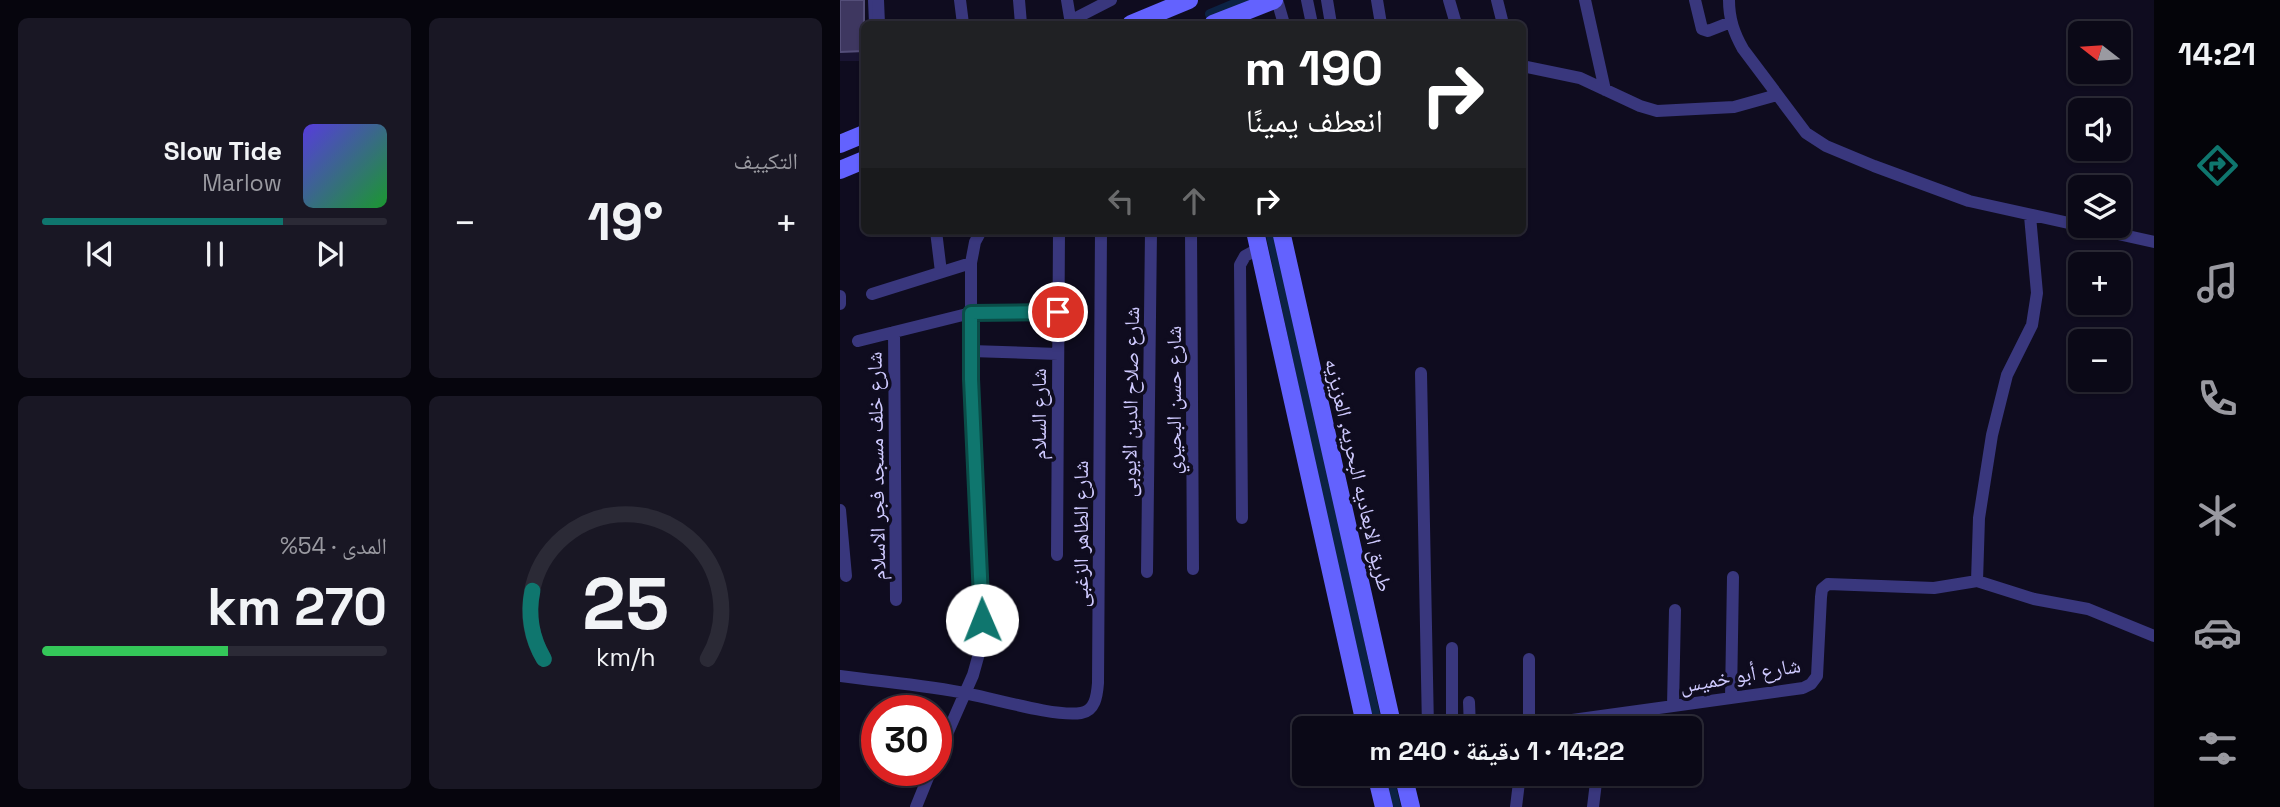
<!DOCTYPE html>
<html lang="ar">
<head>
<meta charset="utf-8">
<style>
  :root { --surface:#0b0917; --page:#191724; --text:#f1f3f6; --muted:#9a9aa1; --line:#2b2a36; --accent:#0f766e }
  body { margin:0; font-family:"Space Grotesk","Noto Naskh Arabic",sans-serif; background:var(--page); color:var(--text); direction:rtl; height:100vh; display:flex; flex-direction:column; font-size:26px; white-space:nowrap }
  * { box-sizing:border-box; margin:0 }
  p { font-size:23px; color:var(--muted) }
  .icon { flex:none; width:38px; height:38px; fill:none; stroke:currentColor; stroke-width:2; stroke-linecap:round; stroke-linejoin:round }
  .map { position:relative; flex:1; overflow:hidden; direction:ltr }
  .sheet { display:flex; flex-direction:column; gap:18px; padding:18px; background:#06050d; width:840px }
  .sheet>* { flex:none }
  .top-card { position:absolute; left:21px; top:21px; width:665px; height:214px; border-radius:10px; box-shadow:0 2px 5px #0004,0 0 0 2px var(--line); direction:rtl; background:#202124; color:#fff; overflow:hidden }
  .needle { width:46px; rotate:287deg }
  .controls { position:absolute; left:1228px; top:21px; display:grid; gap:14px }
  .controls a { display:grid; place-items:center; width:63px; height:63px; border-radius:10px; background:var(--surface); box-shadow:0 2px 5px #0004,0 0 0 2px var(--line); font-size:35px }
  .speed { position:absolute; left:21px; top:695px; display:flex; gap:14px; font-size:35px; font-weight:700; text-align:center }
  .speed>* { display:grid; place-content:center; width:91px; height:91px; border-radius:50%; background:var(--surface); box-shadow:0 2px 5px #0004,0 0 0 2px var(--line); line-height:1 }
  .speed .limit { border:10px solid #d22; background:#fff; color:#111 }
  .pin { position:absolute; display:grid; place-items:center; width:60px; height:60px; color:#fff; margin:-30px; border:4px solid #fff; border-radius:50%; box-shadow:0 2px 7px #0007 }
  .me { position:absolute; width:77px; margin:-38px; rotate:359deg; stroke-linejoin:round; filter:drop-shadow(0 0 5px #0008) }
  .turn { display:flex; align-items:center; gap:24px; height:147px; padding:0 28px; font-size:32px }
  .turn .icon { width:91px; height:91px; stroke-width:2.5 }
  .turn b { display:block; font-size:49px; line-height:60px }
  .lanes { display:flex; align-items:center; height:66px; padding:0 28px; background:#0003; justify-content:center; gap:35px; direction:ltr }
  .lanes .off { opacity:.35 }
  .big { font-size:52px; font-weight:700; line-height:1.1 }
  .sheet .tile { flex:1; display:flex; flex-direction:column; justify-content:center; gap:10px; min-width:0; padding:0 24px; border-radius:10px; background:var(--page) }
  .sheet .dial { align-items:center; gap:0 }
  .dial svg { height:182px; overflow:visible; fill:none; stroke:var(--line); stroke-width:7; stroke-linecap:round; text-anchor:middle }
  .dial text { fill:var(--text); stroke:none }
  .song { display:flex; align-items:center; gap:21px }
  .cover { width:84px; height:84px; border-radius:10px; background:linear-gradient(135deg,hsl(250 70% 55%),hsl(130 70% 35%)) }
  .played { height:7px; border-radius:4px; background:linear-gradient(90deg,var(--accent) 70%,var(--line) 70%) }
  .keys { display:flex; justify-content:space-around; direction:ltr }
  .heat { display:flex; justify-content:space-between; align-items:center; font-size:38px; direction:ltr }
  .charge { height:10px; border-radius:5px; background:linear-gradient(90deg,#34c759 54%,var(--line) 0) }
  .sheet .tiles { flex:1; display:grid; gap:18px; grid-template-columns:repeat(2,1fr) }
  .trip { position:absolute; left:452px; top:716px; width:410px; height:70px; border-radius:10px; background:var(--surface); box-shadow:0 2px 5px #0004,0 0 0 2px var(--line); font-weight:700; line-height:70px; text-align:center; direction:rtl }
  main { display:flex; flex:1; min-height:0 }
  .menu { display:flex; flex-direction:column; width:126px; justify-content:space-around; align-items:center; background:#040409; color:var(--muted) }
  .menu .icon { width:49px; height:49px }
  .menu .on { color:var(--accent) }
  .menu b { font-size:32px; color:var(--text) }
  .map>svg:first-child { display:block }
</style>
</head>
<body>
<main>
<nav class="menu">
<b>14:21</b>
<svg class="icon on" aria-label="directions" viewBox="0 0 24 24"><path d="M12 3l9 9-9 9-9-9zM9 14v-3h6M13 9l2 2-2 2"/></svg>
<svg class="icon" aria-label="music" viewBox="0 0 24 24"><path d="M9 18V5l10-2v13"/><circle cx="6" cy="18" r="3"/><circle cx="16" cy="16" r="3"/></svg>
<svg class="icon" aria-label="phone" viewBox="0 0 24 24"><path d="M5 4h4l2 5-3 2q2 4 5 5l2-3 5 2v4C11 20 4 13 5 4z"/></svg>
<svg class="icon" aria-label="climate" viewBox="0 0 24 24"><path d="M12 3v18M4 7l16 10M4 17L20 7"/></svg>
<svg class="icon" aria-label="car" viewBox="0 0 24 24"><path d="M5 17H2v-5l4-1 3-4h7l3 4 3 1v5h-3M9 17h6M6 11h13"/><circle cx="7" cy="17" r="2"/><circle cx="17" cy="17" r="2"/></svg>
<svg class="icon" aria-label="filters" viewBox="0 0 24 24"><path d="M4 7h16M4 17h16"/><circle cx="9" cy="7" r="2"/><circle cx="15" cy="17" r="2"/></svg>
</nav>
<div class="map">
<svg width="1314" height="807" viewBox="0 0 1314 807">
  <rect width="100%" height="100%" fill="#0f0c1f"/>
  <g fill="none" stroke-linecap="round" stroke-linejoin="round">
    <path stroke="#0c2243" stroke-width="10" d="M370 14 404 0
      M430 231 538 728
      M548 774 556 807"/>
    <path stroke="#39377d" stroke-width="6" d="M31 0 32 24"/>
    <path stroke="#39377d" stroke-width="12" d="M38 0 39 24
      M120 0 123 24
      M179 0 181 24
      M227 0 231 24
      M437 0 444 24
      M467 0 472 24
      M487 0 491 24
      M537 0 541 24
      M609 0 616 24
      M657 0 663 24
      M745 0 765 90
      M855 0 862 29 868 31 891 22
      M889 0C889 19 894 33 903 49L966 133 986 146 1034 166 1129 201 1314 242
      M230 21 271 0
      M682 66 740 78 800 106 817 111 894 107 937 95
      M96 231 101 272
      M351 231 353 569
      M32 294 131 263
      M0 296V304
      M54 332 56 600
      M18 341 131 313 218 312
      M131 351 218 354
      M581 373 588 728
      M0 510 6 576
      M402 518 400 265 405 256 418 249
      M217 555 219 231
      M307 572 311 231
      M1137 581 1139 518 1152 435 1167 375 1192 325 1197 293 1190 216
      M612 648V728
      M0 676C43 682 86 685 129 694 156 699 215 717 241 713 255 711 257 696 258 683L261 231
      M891 698 893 577
      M629 702 630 728
      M833 706 835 610
      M689 728V659
      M691 728 725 721 963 688 971 684 977 676 981 597 982 589 988 584 1094 588 1137 581 1194 599 1248 609 1314 636
      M96 759 133 675 140 650 142 592 131 379V263L135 242 141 231
      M76 807 91 770
      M676 807 680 774
      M753 807 757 774"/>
    <path stroke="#6362fe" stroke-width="18" d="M291 24 349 0
      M373 24 434 0
      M0 144 24 134
      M0 170 24 160
      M415 231 526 728
      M441 231 553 728
      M536 774 544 807
      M563 774 571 807"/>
  </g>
  <path fill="#191432" d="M24 51 19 61H0V52Z"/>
  <path fill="#3e3760" stroke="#544e79" stroke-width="2" d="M0 0H24V51L0 52Z"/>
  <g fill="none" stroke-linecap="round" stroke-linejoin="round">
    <g stroke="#0a4d48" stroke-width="18">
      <path id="route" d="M142 620 131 379V313L218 312"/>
    </g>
    <use href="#route" stroke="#0f766e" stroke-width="12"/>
  </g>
  <g text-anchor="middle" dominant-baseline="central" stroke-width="7" stroke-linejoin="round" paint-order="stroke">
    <g font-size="21" fill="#cfcaff" stroke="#0f0c1f">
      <text transform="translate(333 400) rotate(-90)">شارع حسن البحيري</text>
      <text transform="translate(290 402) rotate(-89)">شارع صلاح الدين الايوبى</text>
      <text transform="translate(198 414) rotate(-90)">شارع السلام</text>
      <text transform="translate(36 466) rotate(-91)">شارع خلف مسجد فجر الاسلام</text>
      <text transform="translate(519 475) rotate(77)">طريق الابعاديه البحريه, العزيزيه</text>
      <text transform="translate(240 534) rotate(-90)">شارع الطاهر الزغبى</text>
      <text transform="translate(900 675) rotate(-10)">شارع أبو خميس</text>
    </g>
  </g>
</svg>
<div class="controls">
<a><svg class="needle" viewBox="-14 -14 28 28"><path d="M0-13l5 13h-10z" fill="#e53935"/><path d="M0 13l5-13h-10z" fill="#9a9aa1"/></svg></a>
<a><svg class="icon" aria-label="sound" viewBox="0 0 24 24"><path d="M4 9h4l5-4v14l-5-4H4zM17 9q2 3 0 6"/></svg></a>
<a><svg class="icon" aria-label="layers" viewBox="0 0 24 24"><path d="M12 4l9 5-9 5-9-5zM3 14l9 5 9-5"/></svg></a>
<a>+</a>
<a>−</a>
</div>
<div class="speed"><div class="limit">30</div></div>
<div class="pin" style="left:218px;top:312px;background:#d93025"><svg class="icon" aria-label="arrive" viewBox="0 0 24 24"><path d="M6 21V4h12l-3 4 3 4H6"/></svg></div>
<svg class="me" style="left:142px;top:620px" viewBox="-20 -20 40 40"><circle r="19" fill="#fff"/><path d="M0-13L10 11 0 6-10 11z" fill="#0f766e"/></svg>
<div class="trip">14:22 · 1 دقيقة · 240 m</div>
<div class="top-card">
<div class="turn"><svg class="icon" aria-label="right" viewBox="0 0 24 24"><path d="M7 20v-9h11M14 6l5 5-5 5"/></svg><div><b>190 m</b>انعطف يمينًا</div></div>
<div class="lanes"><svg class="icon off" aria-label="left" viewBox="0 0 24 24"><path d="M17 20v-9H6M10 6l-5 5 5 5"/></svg><svg class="icon off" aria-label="ahead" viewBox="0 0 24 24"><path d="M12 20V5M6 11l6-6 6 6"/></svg><svg class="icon" aria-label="right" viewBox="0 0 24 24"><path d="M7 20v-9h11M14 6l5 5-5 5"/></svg></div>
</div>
</div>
<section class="sheet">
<div class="tiles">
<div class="tile"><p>التكييف</p>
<div class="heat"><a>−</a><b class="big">19°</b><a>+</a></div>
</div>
<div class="tile">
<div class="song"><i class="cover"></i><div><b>Slow Tide</b><p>Marlow</p></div></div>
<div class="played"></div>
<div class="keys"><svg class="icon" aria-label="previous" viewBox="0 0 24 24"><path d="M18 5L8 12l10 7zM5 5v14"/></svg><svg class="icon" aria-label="pause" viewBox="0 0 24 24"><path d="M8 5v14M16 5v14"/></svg><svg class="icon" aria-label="next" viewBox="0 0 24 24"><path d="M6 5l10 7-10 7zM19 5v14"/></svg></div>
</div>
<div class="tile dial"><svg viewBox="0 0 100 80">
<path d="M14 69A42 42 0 1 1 86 69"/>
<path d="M14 69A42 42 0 0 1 9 39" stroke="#0f766e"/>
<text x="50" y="56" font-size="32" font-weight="700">25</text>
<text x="50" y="72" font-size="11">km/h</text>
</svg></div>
<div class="tile"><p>المدى · 54%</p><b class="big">270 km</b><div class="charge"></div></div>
</div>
</section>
</main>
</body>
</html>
